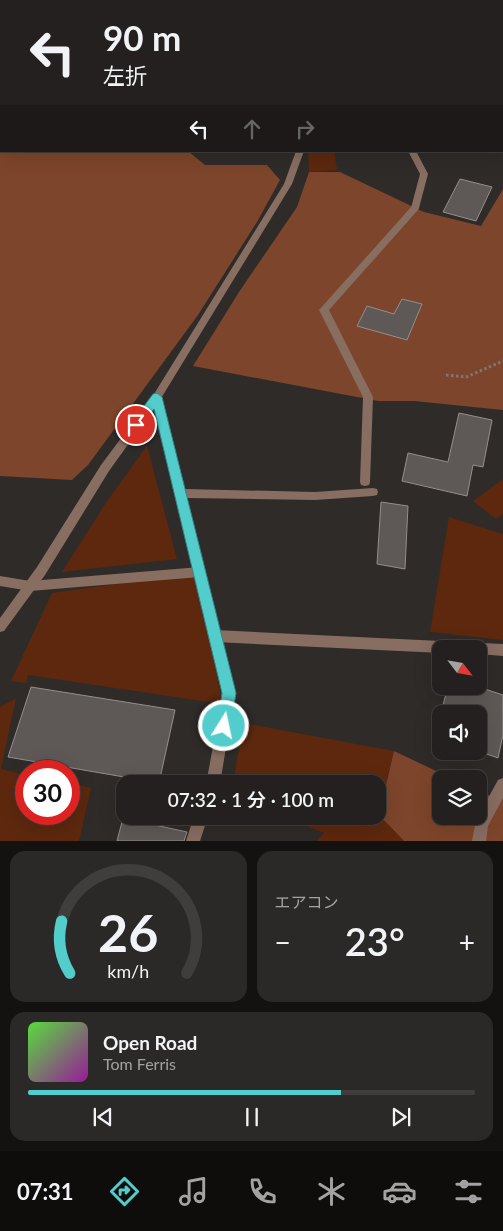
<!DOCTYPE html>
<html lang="ja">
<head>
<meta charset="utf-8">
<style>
  :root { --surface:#23201f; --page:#2b2828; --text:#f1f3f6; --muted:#a3a3a4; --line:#403e3d; --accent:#52cdcc }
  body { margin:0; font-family:Lato,"Noto Sans JP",sans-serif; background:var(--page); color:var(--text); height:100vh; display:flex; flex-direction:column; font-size:19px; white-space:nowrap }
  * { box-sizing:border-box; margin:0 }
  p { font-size:16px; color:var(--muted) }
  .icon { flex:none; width:28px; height:28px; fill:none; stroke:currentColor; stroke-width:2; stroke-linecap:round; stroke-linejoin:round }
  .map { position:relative; height:841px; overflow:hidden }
  .drawer { display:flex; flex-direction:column; gap:10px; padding:10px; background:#131211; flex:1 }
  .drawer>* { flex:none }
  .hud { position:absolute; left:0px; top:0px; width:504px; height:152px; box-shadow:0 5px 20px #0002,0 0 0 1px var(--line); background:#23201f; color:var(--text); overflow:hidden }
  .needle { width:32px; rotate:121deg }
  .tools { position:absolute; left:432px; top:640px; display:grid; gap:10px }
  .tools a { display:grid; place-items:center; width:55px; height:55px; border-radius:10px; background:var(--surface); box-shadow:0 5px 20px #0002,0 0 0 1px var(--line); font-size:25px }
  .speed { position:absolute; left:15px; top:760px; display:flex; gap:10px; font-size:25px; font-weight:700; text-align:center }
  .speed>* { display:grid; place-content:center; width:65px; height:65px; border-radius:50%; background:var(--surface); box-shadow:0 5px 20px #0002,0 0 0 1px var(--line); line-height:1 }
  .speed .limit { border:8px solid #d22; background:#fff; color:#111 }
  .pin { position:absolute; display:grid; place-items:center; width:42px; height:42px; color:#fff; margin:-21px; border:2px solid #fff; border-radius:50%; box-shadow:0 1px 5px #0007 }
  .me { position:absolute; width:55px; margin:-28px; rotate:10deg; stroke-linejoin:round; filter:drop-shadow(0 0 4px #0008) }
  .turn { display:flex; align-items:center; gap:18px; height:105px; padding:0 20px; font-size:22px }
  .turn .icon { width:65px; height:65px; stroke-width:2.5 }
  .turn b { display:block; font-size:35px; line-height:42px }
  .lanes { display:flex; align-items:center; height:48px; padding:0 20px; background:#0003; justify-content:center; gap:25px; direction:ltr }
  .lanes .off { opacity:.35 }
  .big { font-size:38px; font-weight:600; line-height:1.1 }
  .drawer .tile { flex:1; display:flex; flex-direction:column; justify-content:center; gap:8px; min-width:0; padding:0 18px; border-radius:15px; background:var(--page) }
  .drawer .dial { align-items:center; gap:0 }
  .dial svg { height:130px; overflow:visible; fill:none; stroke:var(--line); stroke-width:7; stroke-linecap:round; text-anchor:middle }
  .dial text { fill:var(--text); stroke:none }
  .song { display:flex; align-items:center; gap:15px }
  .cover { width:60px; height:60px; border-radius:8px; background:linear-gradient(135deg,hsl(110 70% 55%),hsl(300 70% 35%)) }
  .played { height:5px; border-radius:2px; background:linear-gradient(90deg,var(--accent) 70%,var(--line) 70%) }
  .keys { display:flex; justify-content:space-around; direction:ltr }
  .heat { display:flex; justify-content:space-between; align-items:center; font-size:28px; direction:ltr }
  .drawer .tiles { flex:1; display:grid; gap:10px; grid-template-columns:1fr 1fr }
  .tile:last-child { grid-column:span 2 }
  .trip { position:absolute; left:116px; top:775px; width:270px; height:50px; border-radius:15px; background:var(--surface); box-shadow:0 5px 20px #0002,0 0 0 1px var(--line); font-weight:600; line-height:50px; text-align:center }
  .tab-bar { display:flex; height:80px; justify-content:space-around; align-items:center; background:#0e0d0c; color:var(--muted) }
  .tab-bar .icon { width:35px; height:35px }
  .tab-bar .active { color:var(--accent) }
  .tab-bar b { font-size:22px; color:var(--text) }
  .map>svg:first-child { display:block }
</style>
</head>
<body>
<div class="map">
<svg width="503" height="841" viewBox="0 0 503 841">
  <rect width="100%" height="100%" fill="#2f2b29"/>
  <path fill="#5d280e" d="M308 151H334L337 170 309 172Z
    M147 446 177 559 62 572 107 501Z
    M503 479V514L496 519 473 501Z
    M449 517 503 534V640L430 632Z
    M200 572 222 704 28 675 26 683 11 681 52 593Z
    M16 698 1 769 26 775V814H69V783L91 788 79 841H0V707Z
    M243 723 394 751 379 815 404 841H317L324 833 282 816H378V784H233Z"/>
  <path fill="#7d452b" d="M0 0H155L1 1V151H188L205 165H267L280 180 257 222 198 315 88 465 72 480 0 476Z
    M309 172H340L424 212 481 226 503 189V410L414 401H378L193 366 239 292 297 207Z
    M394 751 453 779H441V816H479V791L500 800 503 799V841H404L379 815Z"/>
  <path fill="#5e5957" stroke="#948e8c" d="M460 179 492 187 476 221 443 212Z
    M402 299 422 304 407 340 357 326 367 306 394 314Z
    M459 413 492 420 483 467 473 465 467 496 402 481 408 453 448 462Z
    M381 502 408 506 405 569 377 564Z
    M448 686H476L503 695V735L498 758 478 751 479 714H441V738L435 736Z
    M31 687 175 710 159 783 8 757Z
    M123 818 187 832 184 841H117Z"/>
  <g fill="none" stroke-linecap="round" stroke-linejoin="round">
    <path stroke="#7b7775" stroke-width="3" stroke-dasharray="2.5 2.5" stroke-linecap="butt" d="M446 375 466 377 503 361"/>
    <path fill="#886d61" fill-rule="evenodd" d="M415 205 419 208 418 210 329 310 373 397 370 482 369 485 365 486 361 485 360 482 363 397 319 310 412 206Z
      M200 567 204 568 206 572 204 576 200 577 30 591 0 586V576L30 581Z
      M215 630 503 644V656L479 654V649H441V653L215 642 211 640 209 636 211 632Z
      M503 778V798L488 826 486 841H472L476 820 498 780Z"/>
    <path fill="#886d61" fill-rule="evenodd" d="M472 0H478V1H472Z
      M502 24H503V28H502Z
      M408 151H416L428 174 419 208 415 211 411 208 420 174Z
      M157 393 162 397 185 489 315 492 373 488 377 489 378 492 377 495 373 496 315 500 187 498 235 693 220 784H206L223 693 152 397Z
      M194 816H208L200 841H186Z"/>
    <path fill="#886d61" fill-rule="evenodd" d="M291 0H297V1H291Z
      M296 151H304L292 184 160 400 109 471 45 575 4 631 0 632V618L37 567 101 465 154 394 284 184Z"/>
  </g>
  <path fill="#52cdcc" stroke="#358585" d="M157 393 162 397 236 693 231 726 229 731 224 734 219 731 217 726 222 693 154 409 140 428H132L130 425 153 394Z"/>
</svg>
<div class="tools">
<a><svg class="needle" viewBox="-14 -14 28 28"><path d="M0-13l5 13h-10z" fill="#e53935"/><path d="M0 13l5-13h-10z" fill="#a3a3a4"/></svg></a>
<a><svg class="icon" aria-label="sound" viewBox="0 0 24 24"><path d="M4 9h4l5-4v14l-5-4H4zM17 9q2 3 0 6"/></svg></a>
<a><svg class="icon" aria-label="layers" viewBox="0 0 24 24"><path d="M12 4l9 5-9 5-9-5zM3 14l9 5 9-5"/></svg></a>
</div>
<div class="speed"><div class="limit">30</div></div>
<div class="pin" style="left:136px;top:425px;background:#d93025"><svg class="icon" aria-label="arrive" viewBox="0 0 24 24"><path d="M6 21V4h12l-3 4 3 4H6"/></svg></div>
<svg class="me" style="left:224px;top:726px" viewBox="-20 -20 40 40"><circle r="17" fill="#52cdcc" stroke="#fff" stroke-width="3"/><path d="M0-11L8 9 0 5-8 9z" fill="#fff"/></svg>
<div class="trip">07:32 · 1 分 · 100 m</div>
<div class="hud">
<div class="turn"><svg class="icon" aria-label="left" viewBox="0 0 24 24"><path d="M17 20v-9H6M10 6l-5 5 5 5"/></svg><div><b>90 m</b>左折</div></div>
<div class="lanes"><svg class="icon" aria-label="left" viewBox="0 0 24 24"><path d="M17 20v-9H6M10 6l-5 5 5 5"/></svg><svg class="icon off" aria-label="ahead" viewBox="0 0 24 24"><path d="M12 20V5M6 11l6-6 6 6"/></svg><svg class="icon off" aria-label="right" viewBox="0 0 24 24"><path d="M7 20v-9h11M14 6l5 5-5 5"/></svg></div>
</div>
</div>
<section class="drawer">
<div class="tiles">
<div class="tile dial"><svg viewBox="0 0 100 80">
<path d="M14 69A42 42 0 1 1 86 69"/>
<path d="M14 69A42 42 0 0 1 9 37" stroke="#52cdcc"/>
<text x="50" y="56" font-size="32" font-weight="700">26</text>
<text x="50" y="72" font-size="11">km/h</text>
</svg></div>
<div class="tile"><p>エアコン</p>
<div class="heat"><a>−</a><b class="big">23°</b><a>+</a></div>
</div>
<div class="tile">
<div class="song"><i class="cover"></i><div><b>Open Road</b><p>Tom Ferris</p></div></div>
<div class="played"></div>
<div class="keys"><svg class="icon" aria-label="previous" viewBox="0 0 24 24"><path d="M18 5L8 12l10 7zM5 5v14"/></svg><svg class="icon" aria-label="pause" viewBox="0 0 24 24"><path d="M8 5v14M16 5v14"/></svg><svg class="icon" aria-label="next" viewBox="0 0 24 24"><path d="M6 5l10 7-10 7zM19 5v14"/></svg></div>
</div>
</div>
</section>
<nav class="tab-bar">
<b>07:31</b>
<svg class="icon active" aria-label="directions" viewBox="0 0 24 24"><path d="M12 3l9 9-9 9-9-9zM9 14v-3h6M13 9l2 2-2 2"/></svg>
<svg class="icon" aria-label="music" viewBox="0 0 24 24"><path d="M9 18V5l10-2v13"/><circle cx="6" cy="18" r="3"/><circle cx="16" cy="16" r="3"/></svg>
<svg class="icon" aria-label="phone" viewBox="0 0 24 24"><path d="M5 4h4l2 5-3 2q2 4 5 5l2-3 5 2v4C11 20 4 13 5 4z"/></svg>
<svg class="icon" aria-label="climate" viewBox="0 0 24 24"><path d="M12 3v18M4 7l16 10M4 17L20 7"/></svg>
<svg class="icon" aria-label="car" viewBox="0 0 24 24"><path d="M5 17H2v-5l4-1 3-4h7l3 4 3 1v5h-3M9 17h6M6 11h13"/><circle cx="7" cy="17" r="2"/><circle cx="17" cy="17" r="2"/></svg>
<svg class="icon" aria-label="filters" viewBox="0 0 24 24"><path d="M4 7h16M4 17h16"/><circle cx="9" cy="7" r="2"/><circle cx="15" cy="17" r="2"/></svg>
</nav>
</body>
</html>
